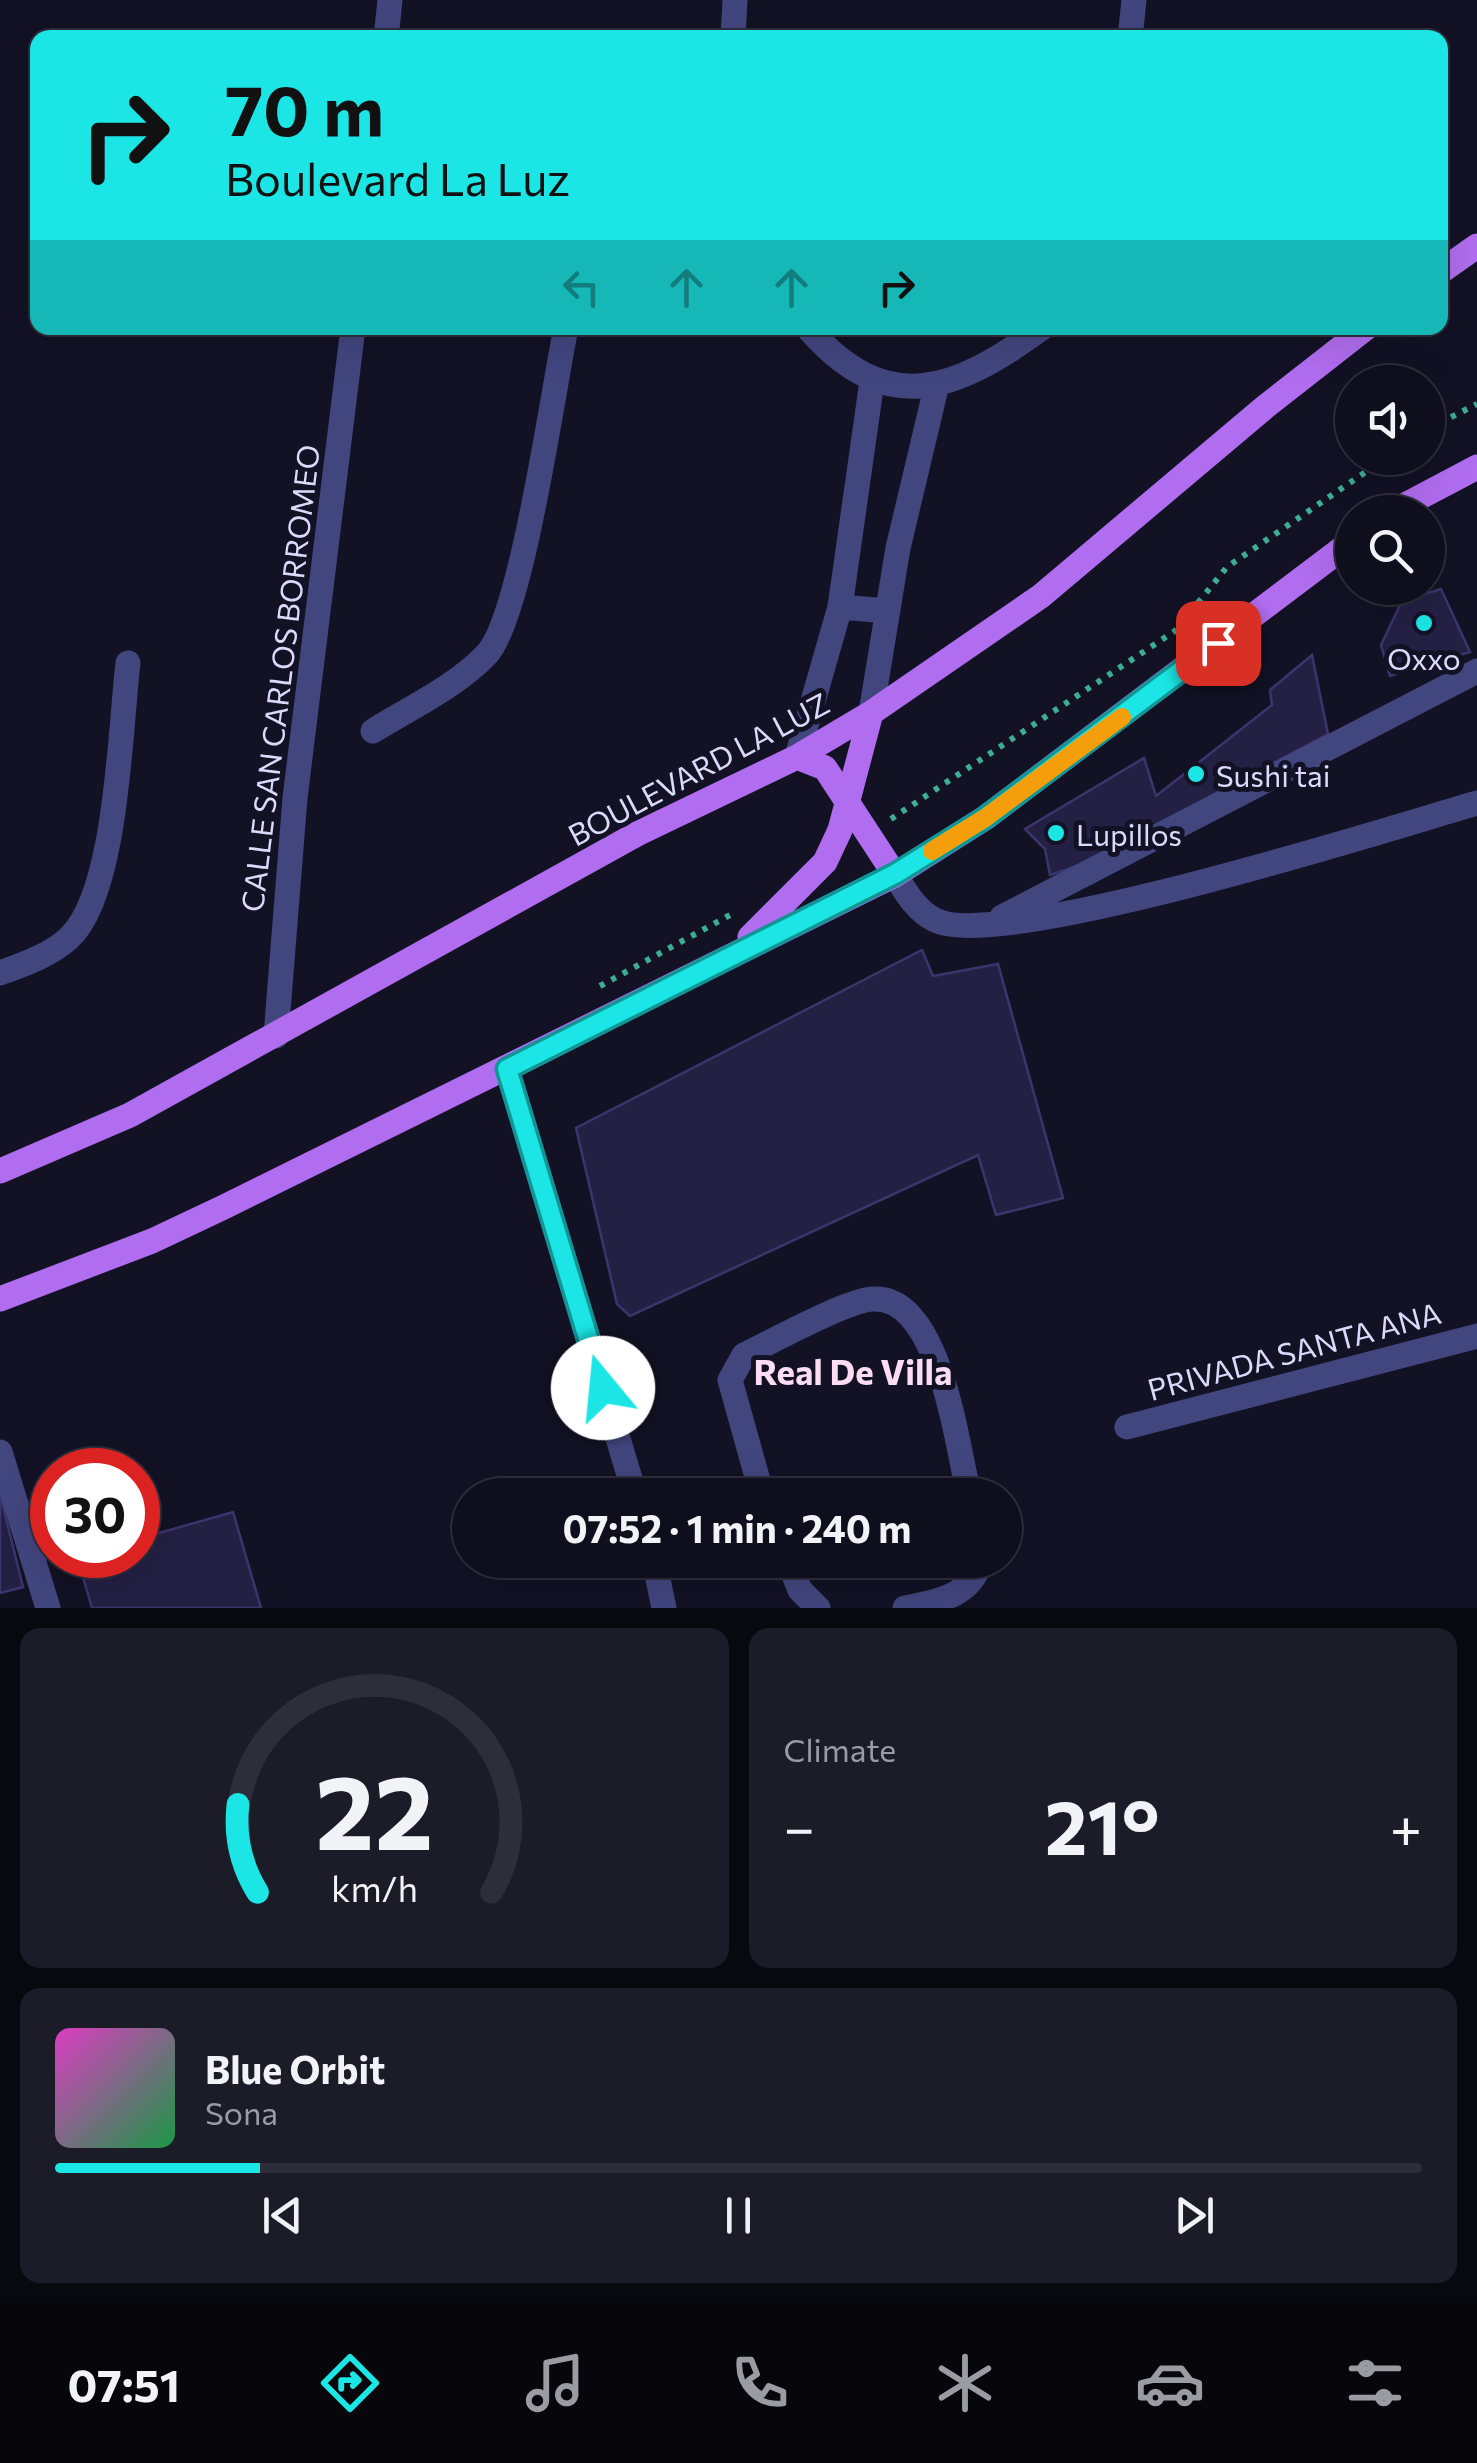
<!DOCTYPE html>
<html lang="en">
<head>
<meta charset="utf-8">
<style>
  :root { --surface:#0e0e1c; --page:#1c1c29; --text:#f1f3f6; --muted:#9b9ca3; --line:#2e2e3b; --accent:#1be6e5 }
  body { margin:0; font-family:Commissioner,sans-serif; background:var(--page); color:var(--text); height:100vh; display:flex; flex-direction:column; font-size:38px; white-space:nowrap }
  * { box-sizing:border-box; margin:0 }
  p { font-size:32px; color:var(--muted) }
  .icon { flex:none; width:55px; height:55px; fill:none; stroke:currentColor; stroke-width:2; stroke-linecap:round; stroke-linejoin:round }
  .map { position:relative; height:1608px; overflow:hidden }
  .details { display:flex; flex-direction:column; gap:20px; padding:20px; background:#08080f; flex:1 }
  .details>* { flex:none }
  .banner { position:absolute; left:30px; top:30px; width:1418px; height:305px; border-radius:20px; box-shadow:0 10px 40px #0002,0 0 0 2px var(--line); background:#1be6e5; color:#111; overflow:hidden }
  .tools { position:absolute; left:1335px; top:365px; display:grid; gap:20px }
  .tools a { display:grid; place-items:center; width:110px; height:110px; border-radius:50%; background:var(--surface); box-shadow:0 10px 40px #0002,0 0 0 2px var(--line); font-size:50px }
  .speed { position:absolute; left:30px; top:1448px; display:flex; gap:20px; font-size:50px; font-weight:700; text-align:center }
  .speed>* { display:grid; place-content:center; width:130px; height:130px; border-radius:50%; background:var(--surface); box-shadow:0 10px 40px #0002,0 0 0 2px var(--line); line-height:1 }
  .speed .limit { border:15px solid #d22; background:#fff; color:#111 }
  .pin { position:absolute; display:grid; place-items:center; width:85px; height:85px; color:#fff; margin:-42px; border-radius:20px; box-shadow:0 5px 15px #0006 }
  .me { position:absolute; width:110px; margin:-55px; rotate:343deg; stroke-linejoin:round; filter:drop-shadow(0 0 8px #0008) }
  .turn { display:flex; align-items:center; gap:35px; height:210px; padding:0 30px; font-size:45px }
  .turn .icon { width:130px; height:130px; stroke-width:2.5 }
  .turn b { display:block; font-size:70px; line-height:85px }
  .lanes { display:flex; align-items:center; height:95px; padding:0 30px; background:#0003; justify-content:center; gap:50px; direction:ltr }
  .lanes .off { opacity:.35 }
  .big { font-size:75px; font-weight:700; line-height:1.1 }
  .details .tile { flex:1; display:flex; flex-direction:column; justify-content:center; gap:15px; min-width:0; padding:0 35px; border-radius:20px; background:var(--page) }
  .details .dial { align-items:center; gap:0 }
  .dial svg { height:260px; overflow:visible; fill:none; stroke:var(--line); stroke-width:7; stroke-linecap:round; text-anchor:middle }
  .dial text { fill:var(--text); stroke:none }
  .song { display:flex; align-items:center; gap:30px }
  .cover { width:120px; height:120px; border-radius:15px; background:linear-gradient(135deg,hsl(310 70% 55%),hsl(140 70% 35%)) }
  .played { height:10px; border-radius:5px; background:linear-gradient(90deg,var(--accent) 15%,var(--line) 15%) }
  .keys { display:flex; justify-content:space-around; direction:ltr }
  .heat { display:flex; justify-content:space-between; align-items:center; font-size:55px; direction:ltr }
  .details .tiles { flex:1; display:grid; gap:20px; grid-template-columns:1fr 1fr }
  .tile:last-child { grid-column:span 2 }
  .trip { position:absolute; left:452px; top:1478px; width:570px; height:100px; border-radius:50px; background:var(--surface); box-shadow:0 10px 40px #0002,0 0 0 2px var(--line); font-weight:700; line-height:100px; text-align:center }
  .tab-bar { display:flex; height:160px; justify-content:space-around; align-items:center; background:#06060b; color:var(--muted) }
  .tab-bar .icon { width:70px; height:70px }
  .tab-bar .current { color:var(--accent) }
  .tab-bar b { font-size:45px; color:var(--text) }
  .map>svg:first-child { display:block }
</style>
</head>
<body>
<div class="map">
<svg width="1477" height="1608" viewBox="0 0 1477 1608">
  <rect width="100%" height="100%" fill="#131225"/>
  <path fill="#242044" stroke="#3a356d" stroke-width="2.5" d="M1441 589 1470 652 1390 676 1381 645 1402 601Z
    M1312 655 1328 734 1083 864 1050 875 1045 849 1025 829 1144 758 1156 796 1272 705 1270 690Z
    M922 950 933 976 998 964 1063 1198 996 1215 978 1155 630 1316 617 1304 576 1128Z
    M0 1494 23 1587 0 1593Z
    M233 1512 261 1608H92L83 1577 100 1571 96 1555H138V1539Z"/>
  <g fill="none" stroke-linecap="round" stroke-linejoin="round">
    <path stroke="#3dac9a" stroke-width="6" stroke-dasharray="5 8" stroke-linecap="butt" d="M1428 429 1477 404
      M891 819 1175 631 1227 567 1386 458
      M600 986 730 915"/>
    <path stroke="#42467f" stroke-width="25" d="M386 38 390 0
      M733 38 735 0
      M1130 38 1134 0
      M808 328C887 419 955 391 1042 328
      M840 607 888 611
      M871 713 898 548 937 384
      M373 731C410 708 457 686 487 654 522 616 553 390 566 328
      M797 757 840 607 872 381
      M895 875C905 891 916 911 935 920 999 953 1390 828 1477 803
      M1002 917 1477 671
      M0 973C22 965 51 955 69 938 117 894 120 729 128 663
      M276 1036 295 798 353 328
      M507 1069 635 1495
      M1127 1427 1477 1336
      M0 1452 48 1608
      M730 1495 758 1485
      M762 1495 730 1380 744 1355C771 1342 847 1300 873 1299 940 1295 957 1446 969 1495
      M654 1560 664 1608
      M788 1560 800 1590 818 1608
      M905 1608C935 1602 974 1596 980 1560"/>
    <path stroke="#b16def" stroke-width="25" d="M1440 272 1477 246
      M1392 512 1477 467
      M797 757 825 768 895 875
      M750 937 825 862 840 830 871 713
      M0 1171 130 1115 637 834 797 757 871 713 1041 596 1265 407 1366 328
      M0 1299 152 1241 224 1207 895 875 985 818 1352 541"/>
  </g>
  <g fill="none" stroke-linecap="round" stroke-linejoin="round">
    <g stroke="#129695" stroke-width="25">
      <path id="route" d="M603 1388 507 1069 895 874 985 818 1218 643"/>
    </g>
    <use href="#route" stroke="#1be6e5" stroke-width="18"/>
    <path stroke="#f59e0b" stroke-width="18" d="M932 851 985 818 1122 717"/>
  </g>
  <g fill="#1be6e5" stroke="#131225" stroke-width="4">
    <circle cx="1424" cy="623" r="10"/>
    <circle cx="1196" cy="774" r="10"/>
    <circle cx="1056" cy="833" r="10"/>
  </g>
  <g text-anchor="middle" dominant-baseline="central" stroke-width="10" stroke-linejoin="round" paint-order="stroke">
    <g font-size="30" fill="#dadafb" stroke="#131225" text-anchor="start">
      <text x="1424" y="657" text-anchor="middle">Oxxo</text>
      <text x="1216" y="774">Sushi tai</text>
      <text x="1076" y="833">Lupillos</text>
    </g>
    <g font-size="30" fill="#dadafb" stroke="#131225">
      <text transform="translate(279 678) rotate(-83)">CALLE SAN CARLOS BORROMEO</text>
      <text transform="translate(698 768) rotate(-28)">BOULEVARD LA LUZ</text>
      <text transform="translate(1294 1350) rotate(-15)">PRIVADA SANTA ANA</text>
    </g>
    <g font-size="35" font-weight="bold" fill="#fbdcf3" stroke="#131225">
      <text x="853" y="1370">Real De Villa</text>
    </g>
  </g>
</svg>
<div class="tools">
<a><svg class="icon" aria-label="sound" viewBox="0 0 24 24"><path d="M4 9h4l5-4v14l-5-4H4zM17 9q2 3 0 6"/></svg></a>
<a><svg class="icon" aria-label="search" viewBox="0 0 24 24"><circle cx="10" cy="10" r="6"/><path d="M15 15l6 6"/></svg></a>
</div>
<div class="speed"><div class="limit">30</div></div>
<div class="pin" style="left:1218px;top:643px;background:#d93025"><svg class="icon" aria-label="arrive" viewBox="0 0 24 24"><path d="M6 21V4h12l-3 4 3 4H6"/></svg></div>
<svg class="me" style="left:603px;top:1388px" viewBox="-20 -20 40 40"><circle r="19" fill="#fff"/><path d="M0-13L10 11 0 6-10 11z" fill="#1be6e5"/></svg>
<div class="trip">07:52 · 1 min · 240 m</div>
<div class="banner">
<div class="turn"><svg class="icon" aria-label="right" viewBox="0 0 24 24"><path d="M7 20v-9h11M14 6l5 5-5 5"/></svg><div><b>70 m</b>Boulevard La Luz</div></div>
<div class="lanes"><svg class="icon off" aria-label="left" viewBox="0 0 24 24"><path d="M17 20v-9H6M10 6l-5 5 5 5"/></svg><svg class="icon off" aria-label="ahead" viewBox="0 0 24 24"><path d="M12 20V5M6 11l6-6 6 6"/></svg><svg class="icon off" aria-label="ahead" viewBox="0 0 24 24"><path d="M12 20V5M6 11l6-6 6 6"/></svg><svg class="icon" aria-label="right" viewBox="0 0 24 24"><path d="M7 20v-9h11M14 6l5 5-5 5"/></svg></div>
</div>
</div>
<section class="details">
<div class="tiles">
<div class="tile dial"><svg viewBox="0 0 100 80">
<path d="M14 69A42 42 0 1 1 86 69"/>
<path d="M14 69A42 42 0 0 1 8 42" stroke="#1be6e5"/>
<text x="50" y="56" font-size="32" font-weight="700">22</text>
<text x="50" y="72" font-size="11">km/h</text>
</svg></div>
<div class="tile"><p>Climate</p>
<div class="heat"><a>−</a><b class="big">21°</b><a>+</a></div>
</div>
<div class="tile">
<div class="song"><i class="cover"></i><div><b>Blue Orbit</b><p>Sona</p></div></div>
<div class="played"></div>
<div class="keys"><svg class="icon" aria-label="previous" viewBox="0 0 24 24"><path d="M18 5L8 12l10 7zM5 5v14"/></svg><svg class="icon" aria-label="pause" viewBox="0 0 24 24"><path d="M8 5v14M16 5v14"/></svg><svg class="icon" aria-label="next" viewBox="0 0 24 24"><path d="M6 5l10 7-10 7zM19 5v14"/></svg></div>
</div>
</div>
</section>
<nav class="tab-bar">
<b>07:51</b>
<svg class="icon current" aria-label="directions" viewBox="0 0 24 24"><path d="M12 3l9 9-9 9-9-9zM9 14v-3h6M13 9l2 2-2 2"/></svg>
<svg class="icon" aria-label="music" viewBox="0 0 24 24"><path d="M9 18V5l10-2v13"/><circle cx="6" cy="18" r="3"/><circle cx="16" cy="16" r="3"/></svg>
<svg class="icon" aria-label="phone" viewBox="0 0 24 24"><path d="M5 4h4l2 5-3 2q2 4 5 5l2-3 5 2v4C11 20 4 13 5 4z"/></svg>
<svg class="icon" aria-label="climate" viewBox="0 0 24 24"><path d="M12 3v18M4 7l16 10M4 17L20 7"/></svg>
<svg class="icon" aria-label="car" viewBox="0 0 24 24"><path d="M5 17H2v-5l4-1 3-4h7l3 4 3 1v5h-3M9 17h6M6 11h13"/><circle cx="7" cy="17" r="2"/><circle cx="17" cy="17" r="2"/></svg>
<svg class="icon" aria-label="filters" viewBox="0 0 24 24"><path d="M4 7h16M4 17h16"/><circle cx="9" cy="7" r="2"/><circle cx="15" cy="17" r="2"/></svg>
</nav>
</body>
</html>
